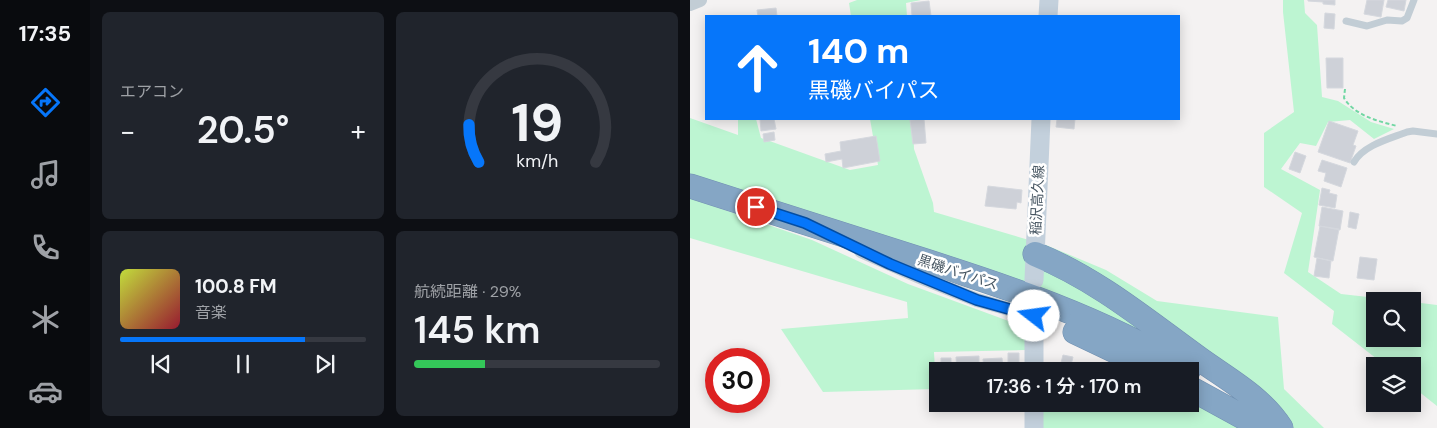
<!DOCTYPE html>
<html lang="ja">
<head>
<meta charset="utf-8">
<style>
  :root { --surface:#171b24; --page:#20242c; --text:#f1f3f6; --muted:#9ea1a6; --line:#363941; --accent:#0676fa }
  body { margin:0; font-family:"DM Sans","Noto Sans JP",sans-serif; background:var(--page); color:var(--text); height:100vh; display:flex; flex-direction:column; font-size:19px; white-space:nowrap }
  * { box-sizing:border-box; margin:0 }
  p { font-size:16px; color:var(--muted) }
  .icon { flex:none; width:28px; height:28px; fill:none; stroke:currentColor; stroke-width:2; stroke-linecap:round; stroke-linejoin:round }
  .map { position:relative; flex:1; overflow:hidden }
  .details { display:flex; flex-direction:column; gap:12px; padding:12px; background:#0d0f14; width:600px }
  .details>* { flex:none }
  .hud { position:absolute; left:15px; top:15px; width:475px; height:105px; border-radius:0px; box-shadow:0 2px 12px #0003; background:#0676fa; color:#fff; overflow:hidden }
  .controls { position:absolute; left:676px; top:292px; display:grid; gap:10px }
  .controls a { display:grid; place-items:center; width:55px; height:55px; border-radius:0px; background:var(--surface); box-shadow:0 2px 12px #0003; font-size:25px }
  .speed { position:absolute; left:15px; top:348px; display:flex; gap:10px; font-size:25px; font-weight:700; text-align:center }
  .speed>* { display:grid; place-content:center; width:65px; height:65px; border-radius:50%; background:var(--surface); box-shadow:0 2px 12px #0003; line-height:1 }
  .speed .limit { border:8px solid #d22; background:#fff; color:#111 }
  .pin { position:absolute; display:grid; place-items:center; width:42px; height:42px; color:#fff; margin:-21px; border:2px solid #fff; border-radius:50%; box-shadow:0 1px 5px #0007 }
  .me { position:absolute; width:55px; margin:-28px; rotate:285deg; stroke-linejoin:round; filter:drop-shadow(0 0 4px #0008) }
  .turn { display:flex; align-items:center; gap:18px; height:105px; padding:0 20px; font-size:22px }
  .turn .icon { width:65px; height:65px; stroke-width:2.5 }
  .turn b { display:block; font-size:35px; line-height:42px }
  .big { font-size:38px; font-weight:600; line-height:1.1 }
  .details .widget { flex:1; display:flex; flex-direction:column; justify-content:center; gap:8px; min-width:0; padding:0 18px; border-radius:8px; background:var(--page) }
  .details .dial { align-items:center; gap:0 }
  .dial svg { height:130px; overflow:visible; fill:none; stroke:var(--line); stroke-width:7; stroke-linecap:round; text-anchor:middle }
  .dial text { fill:var(--text); stroke:none }
  .song { display:flex; align-items:center; gap:15px }
  .cover { width:60px; height:60px; border-radius:8px; background:linear-gradient(135deg,hsl(70 70% 55%),hsl(350 70% 35%)) }
  .played { height:5px; border-radius:2px; background:linear-gradient(90deg,var(--accent) 75%,var(--line) 75%) }
  .keys { display:flex; justify-content:space-around; direction:ltr }
  .heat { display:flex; justify-content:space-between; align-items:center; font-size:28px; direction:ltr }
  .charge { height:8px; border-radius:4px; background:linear-gradient(90deg,#34c759 29%,var(--line) 0) }
  .details .tiles { flex:1; display:grid; gap:12px; grid-template-columns:repeat(2,1fr) }
  .trip { position:absolute; left:239px; top:362px; width:270px; height:50px; border-radius:0px; background:var(--surface); box-shadow:0 2px 12px #0003; font-weight:600; line-height:50px; text-align:center }
  main { display:flex; flex:1; min-height:0 }
  .tabs { display:flex; flex-direction:column; width:90px; justify-content:space-around; align-items:center; background:#090b0e; color:var(--muted) }
  .tabs .icon { width:35px; height:35px }
  .tabs .on { color:var(--accent) }
  .tabs b { font-size:22px; color:var(--text) }
  .map>svg:first-child { display:block }
</style>
</head>
<body>
<main>
<nav class="tabs">
<b>17:35</b>
<svg class="icon on" aria-label="directions" viewBox="0 0 24 24"><path d="M12 3l9 9-9 9-9-9zM9 14v-3h6M13 9l2 2-2 2"/></svg>
<svg class="icon" aria-label="music" viewBox="0 0 24 24"><path d="M9 18V5l10-2v13"/><circle cx="6" cy="18" r="3"/><circle cx="16" cy="16" r="3"/></svg>
<svg class="icon" aria-label="phone" viewBox="0 0 24 24"><path d="M5 4h4l2 5-3 2q2 4 5 5l2-3 5 2v4C11 20 4 13 5 4z"/></svg>
<svg class="icon" aria-label="climate" viewBox="0 0 24 24"><path d="M12 3v18M4 7l16 10M4 17L20 7"/></svg>
<svg class="icon" aria-label="car" viewBox="0 0 24 24"><path d="M5 17H2v-5l4-1 3-4h7l3 4 3 1v5h-3M9 17h6M6 11h13"/><circle cx="7" cy="17" r="2"/><circle cx="17" cy="17" r="2"/></svg>
</nav>
<section class="details">
<div class="tiles">
<div class="widget"><p>エアコン</p>
<div class="heat"><a>−</a><b class="big">20.5°</b><a>+</a></div>
</div>
<div class="widget dial"><svg viewBox="0 0 100 80">
<path d="M14 69A42 42 0 1 1 86 69"/>
<path d="M14 69A42 42 0 0 1 8 46" stroke="#0676fa"/>
<text x="50" y="56" font-size="32" font-weight="700">19</text>
<text x="50" y="72" font-size="11">km/h</text>
</svg></div>
<div class="widget">
<div class="song"><i class="cover"></i><div><b>100.8 FM</b><p>音楽</p></div></div>
<div class="played"></div>
<div class="keys"><svg class="icon" aria-label="previous" viewBox="0 0 24 24"><path d="M18 5L8 12l10 7zM5 5v14"/></svg><svg class="icon" aria-label="pause" viewBox="0 0 24 24"><path d="M8 5v14M16 5v14"/></svg><svg class="icon" aria-label="next" viewBox="0 0 24 24"><path d="M6 5l10 7-10 7zM19 5v14"/></svg></div>
</div>
<div class="widget"><p>航続距離 · 29%</p><b class="big">145 km</b><div class="charge"></div></div>
</div>
</section>
<div class="map">
<svg width="747" height="428" viewBox="0 0 747 428">
  <rect width="100%" height="100%" fill="#f4f2f2"/>
  <path fill="#bdf5d2" d="M167 0H231L216 3 217 16H161L159 3Z
    M593 0H614L615 13 627 25 632 97 648 101 681 122 704 129 684 139 660 120 638 122 626 146 610 143 591 169 630 190 618 272 651 294 714 301H685V339H722L723 302 747 305V406L723 387 722 366H696L642 324 644 311 594 273 612 213 574 187V133L604 112 593 12Z
    M0 118 48 135V119H66L71 138 160 170 188 165 180 119H223L224 149 243 203 244 212 356 245 416 270 467 301 588 317 594 389 634 428H592L476 349 0 174Z
    M0 198 122 240 218 284 335 327V350L244 352 246 389 133 392 91 329 218 318 217 302 0 238Z
    M500 394 559 428H348V404H500Z"/>
  <path fill="#ced1d8" stroke="#d5d8de" d="M618 0H645V5L633 4V2L618 1Z
    M677 0H694L691 17 674 14Z
    M698 0H716L714 11 696 7Z
    M239 1 241 16H222L221 3Z
    M86 8 87 16H68L67 10Z
    M635 13 645 14 644 29 634 28Z
    M636 58H653V88H637Z
    M70 119H84L86 129 71 131Z
    M234 119 236 143 223 144 220 120Z
    M367 119H385L384 129 366 127Z
    M639 121 668 131 663 145 666 146 660 163 628 152Z
    M84 132 85 140 74 142 73 134Z
    M186 136 190 161 153 168 152 159 136 162 135 154 151 151 150 142Z
    M605 152 616 156 610 173 599 169Z
    M632 160 657 168 651 187 634 181 636 173 628 171Z
    M298 186 332 190 331 203 327 202 326 209 295 206Z
    M632 188 640 190 639 193 647 195 645 208 629 205Z
    M632 207 653 211 650 230 629 226Z
    M660 212 669 214 666 229 658 227Z
    M630 226 649 229 643 261 624 257Z
    M670 257 687 259 684 280 667 278Z
    M627 258 641 261 639 278 624 276Z
    M318 353H329V371H318Z
    M373 355 383 357 381 365 371 363Z
    M289 356V370L267 371 266 357Z
    M251 358H261V371H251Z
    M312 358 313 369 294 370 293 359Z
    M387 363 402 364V371H386Z"/>
  <g fill="none" stroke-linecap="round" stroke-linejoin="round">
    <g stroke="#7090b1" stroke-width="25">
      <path id="highway" d="M0 186C73 209 146 233 220 256 315 286 413 318 498 371
        M345 254C407 279 457 321 511 360 539 380 572 398 591 428
        M385 332 467 371
        M500 388 573 428"/>
    </g>
    <path stroke="#71d7a3" stroke-width="2" stroke-dasharray="4 2.5" stroke-linecap="butt" d="M655 89 654 98C665 116 688 121 707 126"/>
    <path stroke="#c2cdd5" stroke-width="7" d="M656 21 677 26 697 20 712 21 717 18 724 0
      M664 162C674 145 699 139 717 132L723 131 747 134"/>
    <path stroke="#c2cdd5" stroke-width="14" d="M0 4 10 0
      M171 251 230 277 287 300 344 316"/>
    <path stroke="#c3d0dc" stroke-width="19" d="M358 16 359 0
      M344 280 351 119
      M344 305V371
      M344 404V428"/>
    <use href="#highway" stroke="#85a6c5" stroke-width="24"/>
  </g>
  <g fill="none" stroke-linecap="round" stroke-linejoin="round">
    <g stroke="#044da2" stroke-width="12">
      <path id="route" d="M66 207 115 223 200 264 287 300 344 316"/>
    </g>
    <use href="#route" stroke="#0676fa" stroke-width="9"/>
  </g>
  <g text-anchor="middle" dominant-baseline="central" stroke-width="5" stroke-linejoin="round" paint-order="stroke">
    <g font-size="14" fill="#475662" stroke="#fff">
      <text transform="translate(347 200) rotate(-87)">稲沢高久線</text>
      <text transform="translate(268 272) rotate(18)">黒磯バイパス</text>
    </g>
  </g>
</svg>
<div class="controls">
<a><svg class="icon" aria-label="search" viewBox="0 0 24 24"><circle cx="10" cy="10" r="6"/><path d="M15 15l6 6"/></svg></a>
<a><svg class="icon" aria-label="layers" viewBox="0 0 24 24"><path d="M12 4l9 5-9 5-9-5zM3 14l9 5 9-5"/></svg></a>
</div>
<div class="speed"><div class="limit">30</div></div>
<div class="pin" style="left:66px;top:207px;background:#d93025"><svg class="icon" aria-label="arrive" viewBox="0 0 24 24"><path d="M6 21V4h12l-3 4 3 4H6"/></svg></div>
<svg class="me" style="left:344px;top:316px" viewBox="-20 -20 40 40"><circle r="19" fill="#fff"/><path d="M0-13L10 11 0 6-10 11z" fill="#0676fa"/></svg>
<div class="trip">17:36 · 1 分 · 170 m</div>
<div class="hud">
<div class="turn"><svg class="icon" aria-label="ahead" viewBox="0 0 24 24"><path d="M12 20V5M6 11l6-6 6 6"/></svg><div><b>140 m</b>黒磯バイパス</div></div>
</div>
</div>
</main>
</body>
</html>
